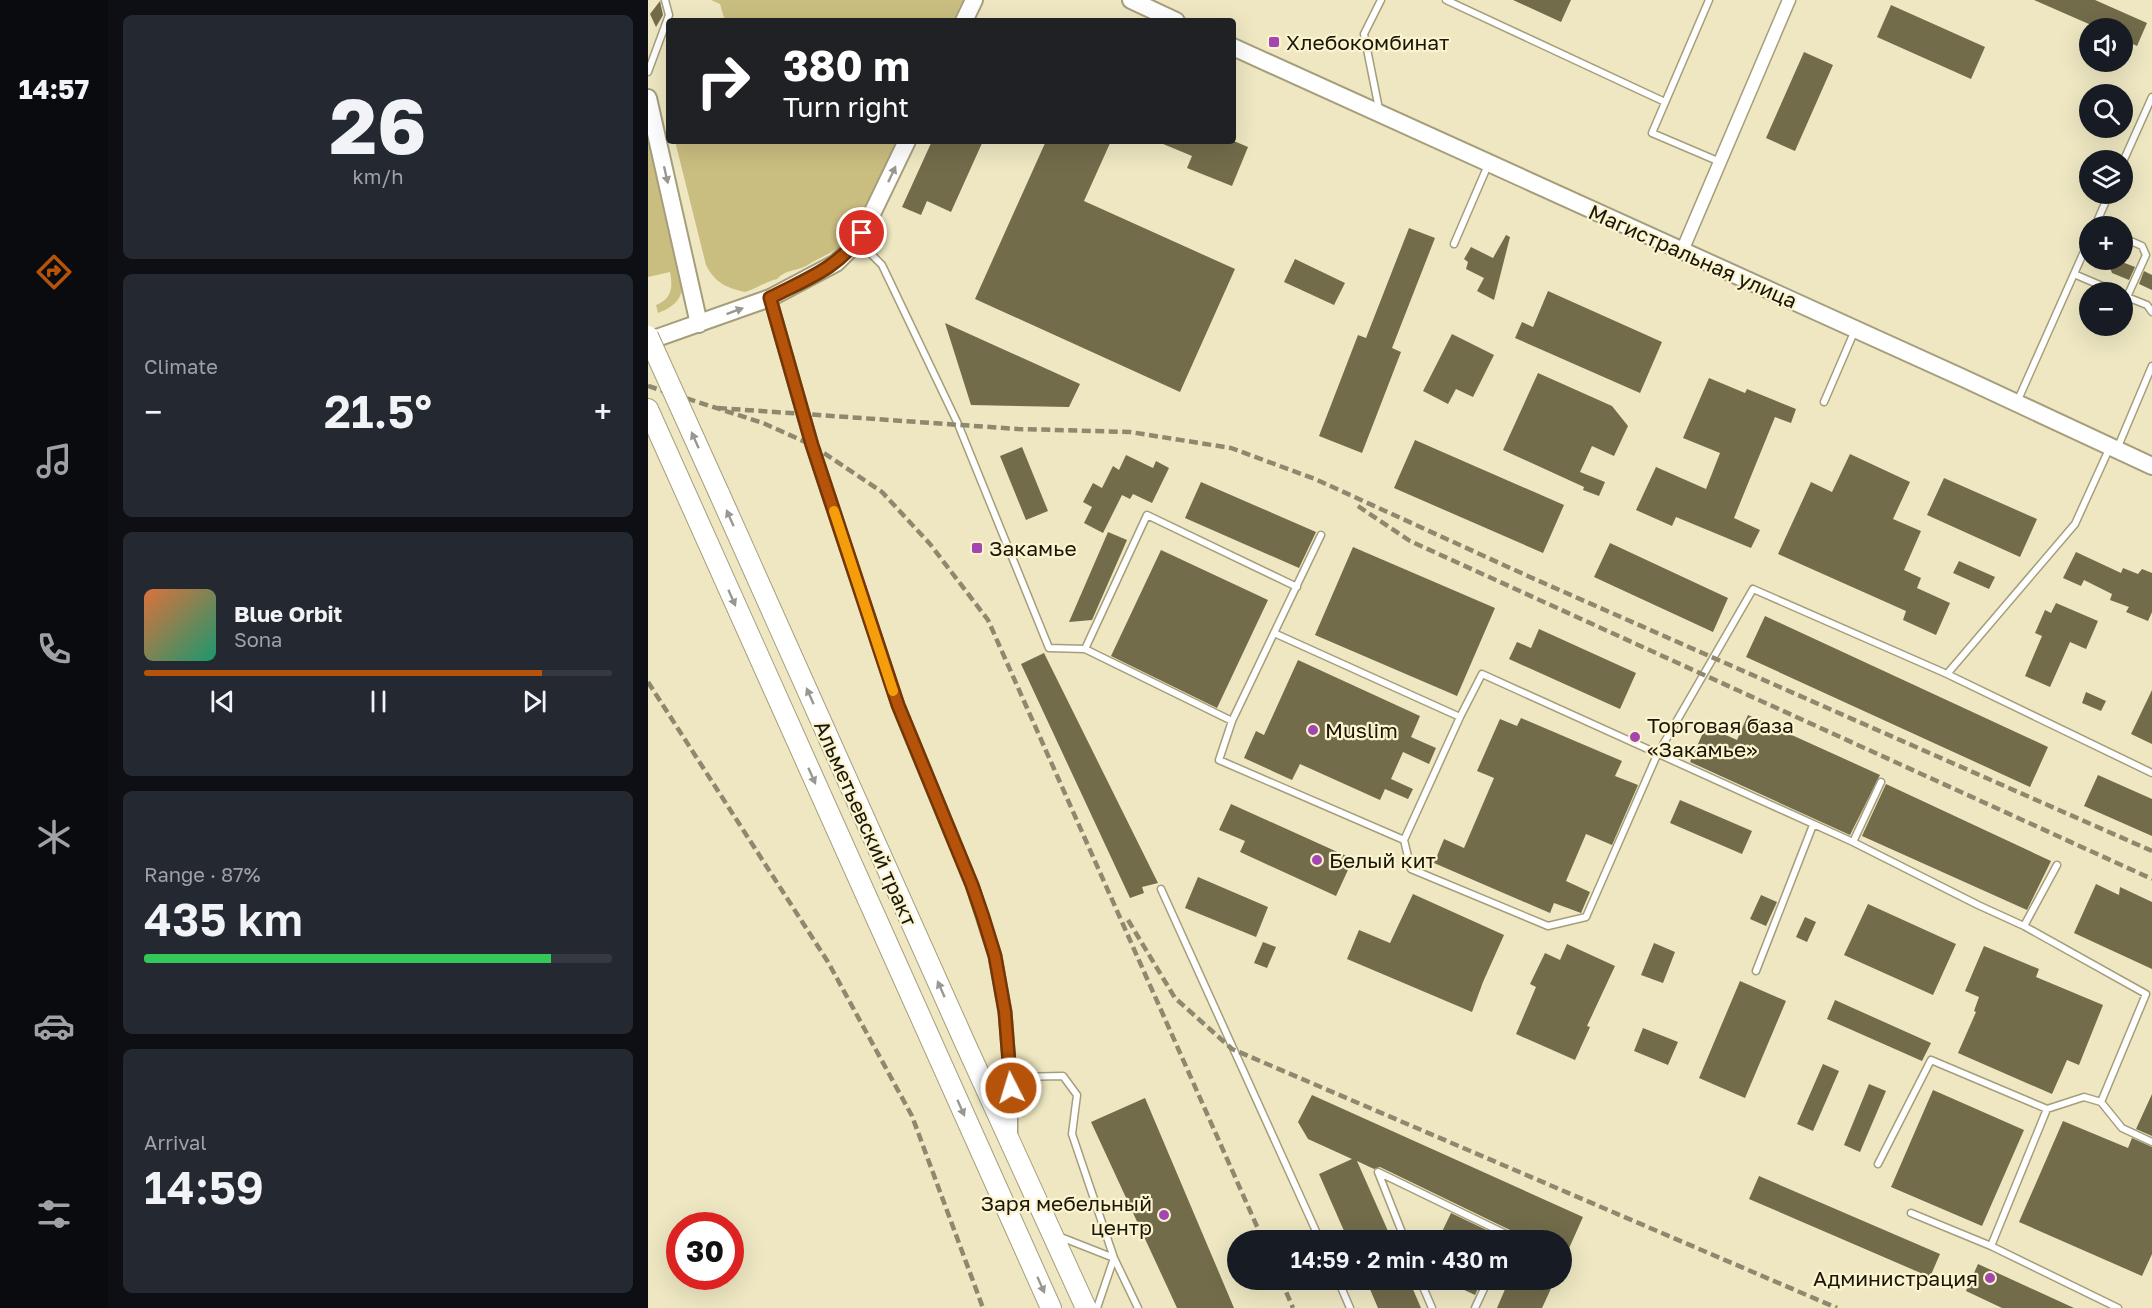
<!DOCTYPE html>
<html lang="en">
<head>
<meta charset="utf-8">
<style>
  :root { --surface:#171b24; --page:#242831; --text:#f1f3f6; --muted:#9ea1a6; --line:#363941; --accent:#b45309 }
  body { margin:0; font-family:"Golos Text",sans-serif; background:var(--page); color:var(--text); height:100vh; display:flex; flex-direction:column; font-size:22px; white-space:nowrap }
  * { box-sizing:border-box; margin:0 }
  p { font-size:20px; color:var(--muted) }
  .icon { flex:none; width:33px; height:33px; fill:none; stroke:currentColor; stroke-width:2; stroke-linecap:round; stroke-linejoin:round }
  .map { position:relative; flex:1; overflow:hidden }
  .details { display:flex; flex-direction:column; gap:15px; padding:15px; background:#0d0f14; width:540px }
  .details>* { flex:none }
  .guide { position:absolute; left:18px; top:18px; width:570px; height:126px; border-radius:6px; box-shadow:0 6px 24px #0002; background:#202124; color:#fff; overflow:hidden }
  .tools { position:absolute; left:1431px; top:18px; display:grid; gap:12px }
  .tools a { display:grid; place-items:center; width:54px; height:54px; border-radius:50%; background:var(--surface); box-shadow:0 6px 24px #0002; font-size:30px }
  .speed { position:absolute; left:18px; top:1212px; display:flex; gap:12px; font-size:30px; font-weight:700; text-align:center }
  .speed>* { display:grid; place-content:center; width:78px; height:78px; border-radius:50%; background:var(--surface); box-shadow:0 6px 24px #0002; line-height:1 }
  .speed .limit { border:9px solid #d22; background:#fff; color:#111 }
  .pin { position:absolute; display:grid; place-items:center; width:51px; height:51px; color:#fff; margin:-26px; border:3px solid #fff; border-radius:50%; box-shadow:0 2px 6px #0007 }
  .me { position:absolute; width:66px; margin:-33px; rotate:355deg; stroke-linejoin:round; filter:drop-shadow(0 0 4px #0008) }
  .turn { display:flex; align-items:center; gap:21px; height:126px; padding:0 18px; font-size:27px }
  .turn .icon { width:78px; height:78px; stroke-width:2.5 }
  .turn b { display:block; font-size:42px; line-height:51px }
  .big { font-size:45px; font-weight:600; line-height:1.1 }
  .details .widget { flex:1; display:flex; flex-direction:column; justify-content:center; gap:9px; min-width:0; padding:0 21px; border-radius:9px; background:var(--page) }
  .details .dial { align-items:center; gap:0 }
  .dial b { font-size:78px; line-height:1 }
  .song { display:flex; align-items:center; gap:18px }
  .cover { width:72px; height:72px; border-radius:9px; background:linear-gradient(135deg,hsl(20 70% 55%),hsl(160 70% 35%)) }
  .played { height:6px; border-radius:3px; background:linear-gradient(90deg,var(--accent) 85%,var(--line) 85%) }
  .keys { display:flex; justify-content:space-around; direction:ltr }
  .heat { display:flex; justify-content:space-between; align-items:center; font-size:33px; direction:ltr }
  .charge { height:9px; border-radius:4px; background:linear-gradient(90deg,#34c759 87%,var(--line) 0) }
  .trip { position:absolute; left:579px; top:1230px; width:345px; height:60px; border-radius:30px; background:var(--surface); box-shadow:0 6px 24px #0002; font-weight:600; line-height:60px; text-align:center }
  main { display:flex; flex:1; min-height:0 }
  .menu { display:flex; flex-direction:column; width:108px; justify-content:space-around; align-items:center; background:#090b0e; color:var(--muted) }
  .menu .icon { width:42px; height:42px }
  .menu .current { color:var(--accent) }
  .menu b { font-size:27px; color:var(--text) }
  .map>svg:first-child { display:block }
</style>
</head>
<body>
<main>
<nav class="menu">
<b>14:57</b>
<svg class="icon current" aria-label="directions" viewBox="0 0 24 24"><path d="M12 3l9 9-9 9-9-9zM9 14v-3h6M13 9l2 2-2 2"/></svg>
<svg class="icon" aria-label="music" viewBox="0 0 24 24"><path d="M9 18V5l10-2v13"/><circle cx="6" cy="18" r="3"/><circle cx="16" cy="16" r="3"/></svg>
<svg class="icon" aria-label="phone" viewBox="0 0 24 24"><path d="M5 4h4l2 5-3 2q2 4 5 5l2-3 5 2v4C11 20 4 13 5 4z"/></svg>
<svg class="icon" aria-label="climate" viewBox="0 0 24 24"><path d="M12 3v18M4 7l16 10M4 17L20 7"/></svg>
<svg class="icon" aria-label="car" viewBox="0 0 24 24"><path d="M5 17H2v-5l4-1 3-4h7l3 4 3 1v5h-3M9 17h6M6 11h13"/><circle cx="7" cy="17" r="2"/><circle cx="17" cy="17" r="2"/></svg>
<svg class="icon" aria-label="filters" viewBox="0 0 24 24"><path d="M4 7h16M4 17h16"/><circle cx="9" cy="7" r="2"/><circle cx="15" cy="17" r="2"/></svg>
</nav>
<section class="details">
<div class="widget dial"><b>26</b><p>km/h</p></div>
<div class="widget"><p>Climate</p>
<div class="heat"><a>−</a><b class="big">21.5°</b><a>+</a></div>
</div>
<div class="widget">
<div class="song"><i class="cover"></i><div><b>Blue Orbit</b><p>Sona</p></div></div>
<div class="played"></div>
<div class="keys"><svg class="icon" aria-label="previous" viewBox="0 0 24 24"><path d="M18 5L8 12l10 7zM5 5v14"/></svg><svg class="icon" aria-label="pause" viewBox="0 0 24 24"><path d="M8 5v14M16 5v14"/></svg><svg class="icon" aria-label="next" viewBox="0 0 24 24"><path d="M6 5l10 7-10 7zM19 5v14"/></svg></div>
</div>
<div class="widget"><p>Range · 87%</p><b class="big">435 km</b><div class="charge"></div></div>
<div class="widget"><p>Arrival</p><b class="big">14:59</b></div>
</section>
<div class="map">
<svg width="1504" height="1308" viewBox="0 0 1504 1308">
  <rect width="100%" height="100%" fill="#eee7c2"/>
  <path fill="#cabd80" d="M63 0H315L305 21H77L72 4Z
    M0 120 36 283C33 300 26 307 10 313L8 305C24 299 25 287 22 272L0 277Z
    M27 141H249C234 172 212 236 182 253 174 257 165 261 158 266 149 271 138 269 129 279 114 283 108 289 97 292 79 288 67 283 58 265Z"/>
  <path fill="#726c4b" d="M865 0H923L913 22Z
    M1386 0H1447L1499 23 1489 46 1474 39V28H1450Z
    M12 1 15 15 8 27 2 14Z
    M1243 5 1337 47 1323 79 1229 37Z
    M1156 52 1185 65 1147 151 1118 138Z
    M284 141H335L303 212 279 201 273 215 254 207Z
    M398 141H463L436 201 587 269 532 392 327 299Z
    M508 141H586L600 147 584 186 539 168 544 156Z
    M761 228 787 238 744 348 753 352 714 453 671 436 710 335 718 338Z
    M858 235 862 237 846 300 829 291 836 278 818 269 820 262 816 259 823 247 845 258Z
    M647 259 697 283 686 305 636 282Z
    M1459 260H1469L1487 267 1481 280 1464 273Z
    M1496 271 1504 275V290L1491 284Z
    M900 291 1014 342 992 393 867 338 874 322 885 327Z
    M297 323 432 384 421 407 323 405Z
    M804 334 846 355 825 397 808 389 800 404 775 391Z
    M890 373 964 406 980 426 966 456 944 446 932 472 957 482 951 496 935 490 936 487 855 450Z
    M1061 378 1097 393 1099 389 1148 409 1143 423 1127 417 1086 518 1112 530 1103 548 1028 517 1024 526 988 510 1008 467 1058 489 1072 453 1035 438Z
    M767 440 916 505 895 553 746 488Z
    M374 447 400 511 378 520 352 456Z
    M1202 454 1262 482 1245 519 1273 531 1256 570 1273 578 1269 588 1302 603 1288 635 1255 620 1258 611 1130 554 1163 482 1184 492Z
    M478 455 505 468 508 461 521 468 504 503 485 494 482 499 474 495 455 533 436 523 444 507 435 502 445 483 454 488 465 466 471 470Z
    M1296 478 1389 519 1372 557 1279 515Z
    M553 482 668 532 651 568 537 518Z
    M460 532 479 540 444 620 421 622Z
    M962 543 1080 598 1065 632 946 577Z
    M705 547 847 608 809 696 667 635Z
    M513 550 620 600 569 708 463 656Z
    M1428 552 1473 573 1475 568 1490 574 1494 569 1504 573V612L1500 621 1478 612 1481 607 1462 600 1464 594 1436 580 1433 586 1415 578Z
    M1311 561 1347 577 1341 589 1305 573Z
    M1408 603 1450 621 1438 649 1422 642 1402 687 1377 676 1394 636 1387 633 1397 610 1403 613Z
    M1117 616 1400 747 1382 787 1098 657Z
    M891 629 988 673 972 709 861 659 869 642 883 648Z
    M396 653 510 883 494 887 496 893 482 898 373 664Z
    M650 660 772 716 763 737 788 748 781 764 755 752 743 779 765 789 760 799 737 789 732 800 652 764 644 780 596 758 608 731 616 735Z
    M1504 690V744L1483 734Z
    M1438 692 1458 701 1453 711 1434 703Z
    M1100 715 1232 775 1202 835 1042 762 1058 726 1089 740Z
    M873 718 974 761 967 776 990 785 964 845 938 834 918 881 942 892 933 913 906 903 902 913 786 863 796 839 816 848 846 778 829 771 852 719 869 726Z
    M1450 775 1504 799V836L1436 806Z
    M1238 784 1403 861 1379 910 1214 836Z
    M1032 800 1104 831 1094 854 1022 823Z
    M583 804 705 859 688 896 592 852 597 841 571 830Z
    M550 877 620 907 608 937 537 908Z
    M1448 884 1471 895 1472 887 1504 902V969L1426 933Z
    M765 894 856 935 835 982 824 1012 699 959 711 930 742 943Z
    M1113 895 1129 902 1118 926 1102 919Z
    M1220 904 1308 944 1285 995 1196 955Z
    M1157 917 1168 922 1159 942 1148 937Z
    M615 942 628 947 619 968 606 963Z
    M1006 943 1027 952 1015 983 993 975Z
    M919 944 967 966 939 1026 942 1027 927 1060 868 1034 888 987 882 984 897 953 912 960Z
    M1336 946 1391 969 1388 977 1455 1005 1431 1065 1419 1060 1404 1094 1310 1053 1328 1012 1326 1011 1331 997 1317 991Z
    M1092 981 1138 1001 1097 1098 1051 1078Z
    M1187 1000 1283 1043 1274 1061 1179 1019Z
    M995 1028 1030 1042 1020 1065 986 1051Z
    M1175 1064 1191 1071 1165 1131 1149 1124Z
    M1221 1084 1238 1091 1212 1152 1196 1145Z
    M1285 1090 1376 1130 1334 1226 1243 1187Z
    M1504 1094V1136L1488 1129Z
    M664 1095 935 1217 914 1264V1240H877L865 1235 862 1230 732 1167 726 1169 709 1161 744 1240H700L671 1174 704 1159 660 1139 650 1122Z
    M497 1098 586 1308H529L443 1122Z
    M1415 1121 1480 1148 1484 1138 1504 1147V1254L1494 1276 1371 1222Z
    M1111 1176 1292 1254 1282 1277 1101 1199Z
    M803 1213 853 1237 852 1240H790Z
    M1330 1264 1426 1308H1354L1318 1291Z
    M718 1280H761L773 1308H730Z
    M795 1280H834L827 1295Z
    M861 1280H907L894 1308H849Z"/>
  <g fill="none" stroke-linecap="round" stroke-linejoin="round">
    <g stroke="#a59e7b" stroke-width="9">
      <path id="service" d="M798 0 1017 102
        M1061 0 1004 133 1072 162
        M0 72 21 15 17 0
        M731 109 716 34 733 0
        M1474 164 1504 97
        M1447 226 1461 194
        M1474 237 1494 246 1498 255 1479 297
        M207 244 223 254 234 265 310 424 401 648 437 649 584 721 626 633 812 717 834 674 1205 842 1330 905 1376 926 1498 994 1453 1102 1436 1097 1399 1109 1343 1246 1470 1308
        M806 244 840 165
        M1426 274 1468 292
        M1474 295 1499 305 1504 312
        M1176 402 1207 330
        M1369 402 1442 238
        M1469 449 1504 366
        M626 633 673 535
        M437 649 499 515 649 587
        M1299 674 1504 773
        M584 721 571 760 756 840 812 717
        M756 840 763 869 900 926 938 917 1009 755 1105 589 1299 674 1427 524 1462 447
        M1205 842 1233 782
        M513 889 672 1240
        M1376 926 1409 865
        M1108 971 1165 825
        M362 1077 415 1076 429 1095 424 1134 466 1258 490 1308
        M1453 1102 1474 1128 1504 1142
        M1230 1164 1283 1060 1399 1109
        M1263 1213 1343 1246
        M410 1236 466 1258 449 1308
        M757 1240 730 1172 860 1235 857 1240
        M690 1280 702 1308
        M772 1280 784 1308
        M827 1308 840 1280"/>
    </g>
    <g stroke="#a59e7b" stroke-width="15">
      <path id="minor" d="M1034 251 1141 0
        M122 298 164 445 250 705 324 885 347 956 357 1012 363 1088V1135"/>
    </g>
    <g stroke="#a59e7b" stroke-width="20">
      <path id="secondary" d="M483 0 528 21
        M316 21 326 0
        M585 47 1315 378 1504 466
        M0 98 51 324
        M0 341 122 298 188 263 207 244 220 222 259 141"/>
    </g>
    <g stroke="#a59e7b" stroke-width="22">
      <path id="primary" d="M0 409 403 1308
        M71 493 317 1043 438 1308"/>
    </g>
    <use href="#service" stroke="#fff" stroke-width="6"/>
    <use href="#minor" stroke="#fff" stroke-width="12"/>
    <use href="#secondary" stroke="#fff" stroke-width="16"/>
    <use href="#primary" stroke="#fff" stroke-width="20"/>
    <path stroke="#8e886e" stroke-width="4.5" stroke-dasharray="9 4.5" stroke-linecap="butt" d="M0 386 115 423 164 445 234 492 282 544 340 620 615 1240
      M70 408 370 429 482 432 583 448 667 479 882 577 1504 851
      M710 506 762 541 1504 879
      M0 682 180 962 264 1116 335 1308
      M480 920 527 998 584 1049 1189 1308
      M633 1280 645 1308"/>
    <g stroke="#a59e7b" stroke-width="22" stroke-linecap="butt">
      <path id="primary-bridge" d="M0 336 71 493"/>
    </g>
    <use href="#primary-bridge" stroke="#fff" stroke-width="20"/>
  </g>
  <defs><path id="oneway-solid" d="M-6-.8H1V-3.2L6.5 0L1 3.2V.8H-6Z" transform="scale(1.5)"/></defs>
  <g fill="#989791">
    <use href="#oneway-solid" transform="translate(244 174) rotate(-65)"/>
    <use href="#oneway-solid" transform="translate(18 175) rotate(77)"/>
    <use href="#oneway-solid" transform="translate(87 311) rotate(-20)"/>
    <use href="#oneway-solid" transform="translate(47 440) rotate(-114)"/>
    <use href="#oneway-solid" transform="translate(82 518) rotate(-114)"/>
    <use href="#oneway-solid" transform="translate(84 598) rotate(66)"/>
    <use href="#oneway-solid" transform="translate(162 696) rotate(-114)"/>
    <use href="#oneway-solid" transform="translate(164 776) rotate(66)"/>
    <use href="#oneway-solid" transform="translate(293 989) rotate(-114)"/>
    <use href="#oneway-solid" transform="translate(313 1108) rotate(66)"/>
    <use href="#oneway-solid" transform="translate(393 1285) rotate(66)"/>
  </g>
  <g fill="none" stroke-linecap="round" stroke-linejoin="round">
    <g stroke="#753606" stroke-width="15">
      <path id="route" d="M214 233C190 269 158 279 122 298L164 445 250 705 324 885 335 917 347 956 357 1012 363 1088"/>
    </g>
    <use href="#route" stroke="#b45309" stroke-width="10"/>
    <path stroke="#f59e0b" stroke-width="10" d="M186 511 245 691"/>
  </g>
  <g fill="#a446b0" stroke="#fbf4cf" stroke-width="2">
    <rect x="620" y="36" width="12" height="12" rx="3"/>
    <rect x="323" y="542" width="12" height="12" rx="3"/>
    <circle cx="665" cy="730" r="6"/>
    <circle cx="987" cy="737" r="6"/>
    <circle cx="669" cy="860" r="6"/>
    <circle cx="516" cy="1215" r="6"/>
    <circle cx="1342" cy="1278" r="6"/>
  </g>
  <g text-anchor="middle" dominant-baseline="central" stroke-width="4.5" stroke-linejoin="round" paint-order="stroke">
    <g font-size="21" fill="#1a170a" stroke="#fbf4cf" text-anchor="start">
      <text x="638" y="42">Хлебокомбинат</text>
      <text x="341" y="548">Закамье</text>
      <text x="999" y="725">Торговая база<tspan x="999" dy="24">«Закамье»</tspan></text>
      <text x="677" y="730">Muslim</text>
      <text x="681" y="860">Белый кит</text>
      <text x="504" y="1203" text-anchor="end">Заря мебельный<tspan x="504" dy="24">центр</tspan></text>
      <text x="1330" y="1278" text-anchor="end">Администрация</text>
    </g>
    <g font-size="21" fill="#1a170a" stroke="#fbf4cf">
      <text transform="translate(1045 256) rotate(24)">Магистральная улица</text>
      <text transform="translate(218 823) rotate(66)">Альметьевский тракт</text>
    </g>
  </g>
</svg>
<div class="tools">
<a><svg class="icon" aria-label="sound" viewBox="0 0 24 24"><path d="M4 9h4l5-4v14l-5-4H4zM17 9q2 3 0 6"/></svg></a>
<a><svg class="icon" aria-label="search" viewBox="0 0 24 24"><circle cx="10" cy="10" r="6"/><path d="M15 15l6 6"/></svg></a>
<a><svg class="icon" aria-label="layers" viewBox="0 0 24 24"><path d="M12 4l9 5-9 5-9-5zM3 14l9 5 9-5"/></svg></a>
<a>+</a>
<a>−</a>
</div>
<div class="speed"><div class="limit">30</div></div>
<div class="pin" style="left:214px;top:233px;background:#d93025"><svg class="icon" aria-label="arrive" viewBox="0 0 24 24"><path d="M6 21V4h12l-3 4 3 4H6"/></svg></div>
<svg class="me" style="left:363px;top:1088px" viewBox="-20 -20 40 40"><circle r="17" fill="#b45309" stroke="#fff" stroke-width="3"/><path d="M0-11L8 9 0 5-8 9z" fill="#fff"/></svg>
<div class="trip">14:59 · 2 min · 430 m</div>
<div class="guide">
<div class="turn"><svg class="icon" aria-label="right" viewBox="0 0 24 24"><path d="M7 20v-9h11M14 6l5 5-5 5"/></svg><div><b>380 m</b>Turn right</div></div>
</div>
</div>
</main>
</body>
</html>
